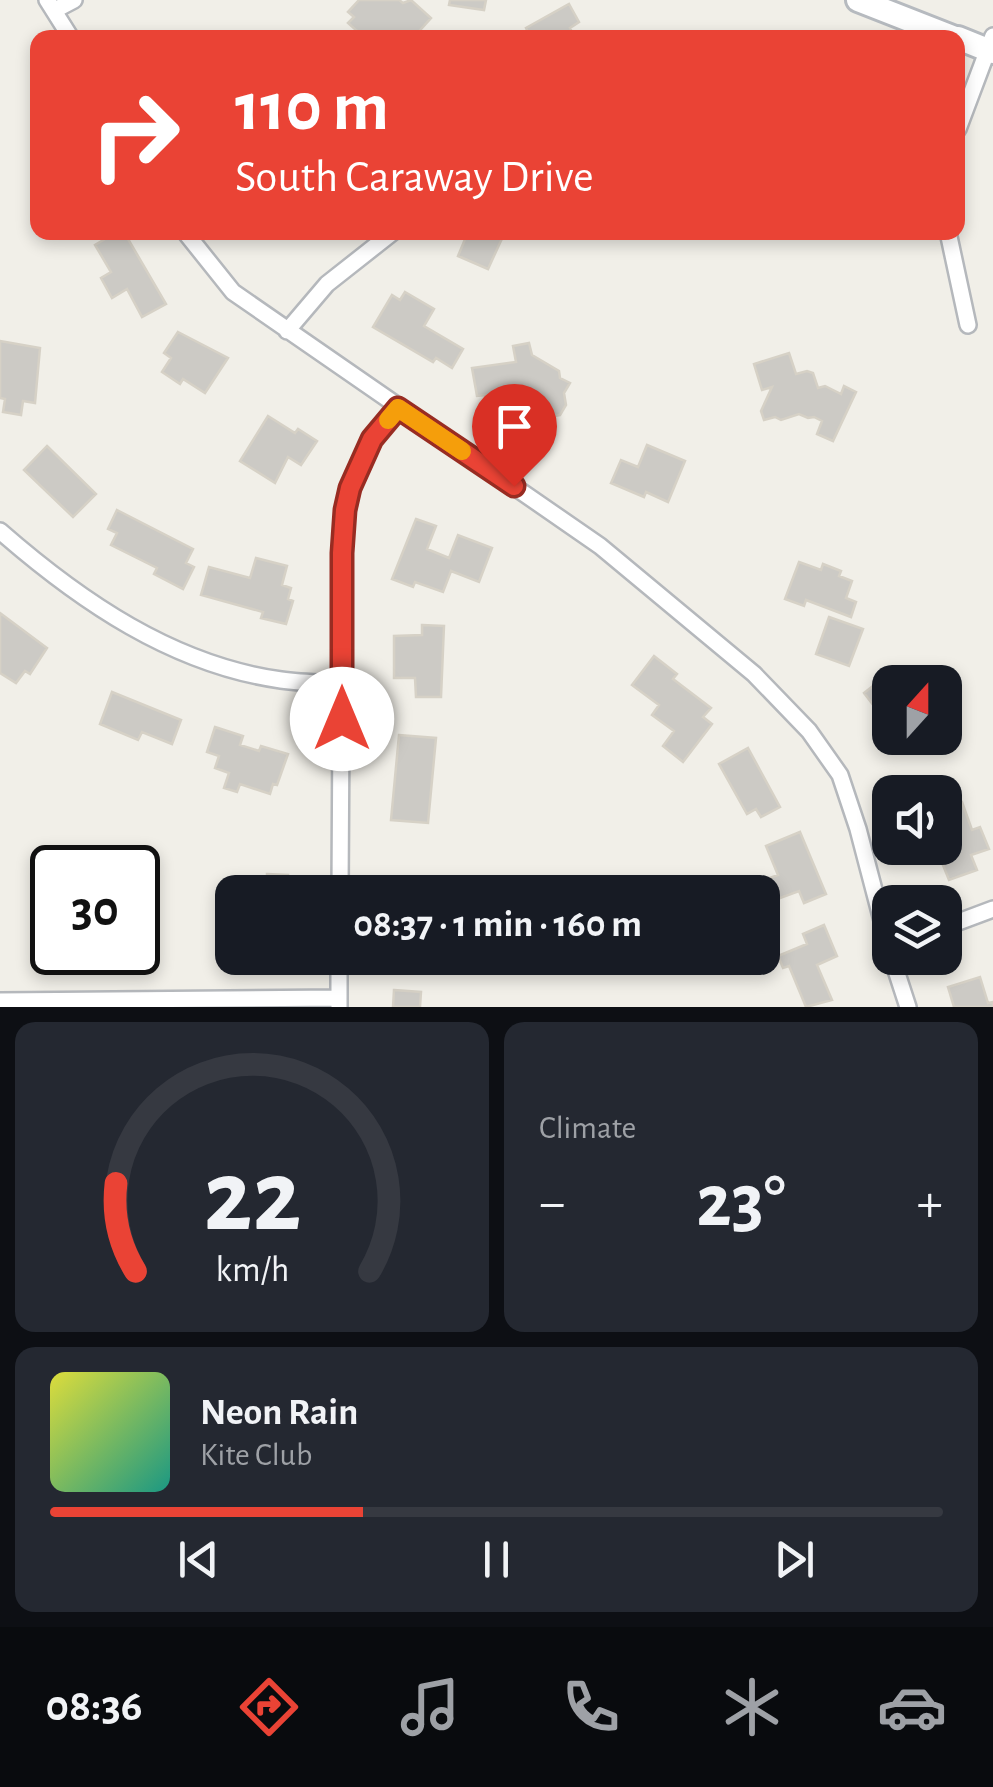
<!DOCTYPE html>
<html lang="en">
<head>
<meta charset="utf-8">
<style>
  :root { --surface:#171b24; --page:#242831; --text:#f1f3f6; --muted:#9ea1a6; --line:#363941; --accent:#ea4335 }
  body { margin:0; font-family:"Alegreya Sans",sans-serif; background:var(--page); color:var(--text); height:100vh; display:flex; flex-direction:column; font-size:38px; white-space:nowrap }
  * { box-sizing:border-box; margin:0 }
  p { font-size:32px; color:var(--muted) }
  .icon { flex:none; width:55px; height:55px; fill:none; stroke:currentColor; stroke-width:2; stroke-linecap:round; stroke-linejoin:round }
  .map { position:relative; height:1007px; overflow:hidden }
  .side { display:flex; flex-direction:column; gap:15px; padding:15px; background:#0d0f14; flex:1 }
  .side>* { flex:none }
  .guide { position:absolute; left:30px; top:30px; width:935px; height:210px; border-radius:20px; box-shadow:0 5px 15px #0003; background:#ea4335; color:#fff; overflow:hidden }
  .needle { width:65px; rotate:21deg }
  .buttons { position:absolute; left:872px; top:665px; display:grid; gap:20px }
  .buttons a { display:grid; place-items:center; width:90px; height:90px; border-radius:20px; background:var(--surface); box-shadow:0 5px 15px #0003; font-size:50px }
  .speed { position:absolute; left:30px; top:845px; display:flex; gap:20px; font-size:50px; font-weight:700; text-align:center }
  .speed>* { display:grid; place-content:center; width:130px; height:130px; border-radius:50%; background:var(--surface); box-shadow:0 5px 15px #0003; line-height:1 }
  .speed .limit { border:5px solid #111; border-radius:15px; background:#fff; color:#111 }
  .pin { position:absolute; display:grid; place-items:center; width:85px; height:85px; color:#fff; margin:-102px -42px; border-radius:50% 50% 50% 0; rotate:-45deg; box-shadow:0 0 10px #0007 }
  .pin .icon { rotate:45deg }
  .me { position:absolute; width:110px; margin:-55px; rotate:0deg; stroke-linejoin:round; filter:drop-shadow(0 0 8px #0008) }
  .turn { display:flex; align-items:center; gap:35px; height:210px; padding:0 40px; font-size:45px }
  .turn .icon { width:130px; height:130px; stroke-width:2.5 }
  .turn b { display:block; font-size:70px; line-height:85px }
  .big { font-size:75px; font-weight:700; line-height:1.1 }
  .side .tile { flex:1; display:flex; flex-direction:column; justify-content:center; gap:15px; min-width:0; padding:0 35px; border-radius:20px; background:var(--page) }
  .side .dial { align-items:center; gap:0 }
  .dial svg { height:260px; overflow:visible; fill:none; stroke:var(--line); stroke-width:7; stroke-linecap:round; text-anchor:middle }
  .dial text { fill:var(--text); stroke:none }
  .song { display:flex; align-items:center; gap:30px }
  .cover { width:120px; height:120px; border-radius:15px; background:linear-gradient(135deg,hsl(60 70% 55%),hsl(170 70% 35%)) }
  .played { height:10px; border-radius:5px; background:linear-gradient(90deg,var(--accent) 35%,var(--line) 35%) }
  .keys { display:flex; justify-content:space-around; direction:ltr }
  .heat { display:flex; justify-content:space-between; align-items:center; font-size:55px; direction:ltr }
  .side .tiles { flex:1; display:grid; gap:15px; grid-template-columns:1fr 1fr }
  .tile:last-child { grid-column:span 2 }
  .trip { position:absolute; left:215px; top:875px; width:565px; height:100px; border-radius:20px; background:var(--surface); box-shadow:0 5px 15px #0003; font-weight:700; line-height:100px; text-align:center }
  .dock { display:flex; height:160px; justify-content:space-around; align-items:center; background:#090b0e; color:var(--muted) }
  .dock .icon { width:70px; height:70px }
  .dock .current { color:var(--accent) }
  .dock b { font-size:45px; color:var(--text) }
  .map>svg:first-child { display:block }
</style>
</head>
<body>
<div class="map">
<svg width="993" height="1007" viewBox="0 0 993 1007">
  <rect width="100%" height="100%" fill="#f1efe8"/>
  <path fill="#cccac5" stroke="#d6d1c6" stroke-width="2.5" d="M359 0H399L403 3 411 0 431 18 413 38H349L356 30 348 23 354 17 348 12Z
    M450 0H486L484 10 449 5Z
    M569 4 579 22 570 28 575 38H531L526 28Z
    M117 232H124L166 304 142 317 127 289 112 298 101 278 111 272 95 245Z
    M468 232H505L488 269 458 256Z
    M405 292 434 309 424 326 463 349 452 368 436 358 433 362 373 327 392 295 400 300Z
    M178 332 228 358 205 393 183 379 180 384 162 372 171 358 164 353Z
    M0 341 40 348 35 403 23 401 21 415 3 412 5 399 0 398Z
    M529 343 532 355 559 371 560 378 570 383 564 393 566 405 560 415 548 417 537 411 526 413 518 408 516 398 507 393 477 396 472 368 516 362 513 346Z
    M789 353 796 374 807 371 813 373 818 388 825 386 841 394 844 386 856 392 833 441 817 434 822 421 814 417 808 418 799 414 781 420 775 417 764 420 761 411 772 387 762 390 754 364Z
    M268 416 295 433 298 429 317 441 301 465 288 457 275 483 240 461Z
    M647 445 685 461 668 502 646 492 644 497 611 483 621 460 638 467Z
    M47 446 96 494 73 517 24 470Z
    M117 510 193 549 186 563 194 567 183 589 154 574 157 568 111 545 117 533 108 529Z
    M416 519 436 526 427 549 449 558 458 535 492 548 479 582 451 571 443 592 415 582 413 587 392 579Z
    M256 558 287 566 282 585 291 588 288 599 293 601 286 624 261 618 263 612 201 595 209 567 250 578Z
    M799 562 821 570 823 564 841 571 839 576 852 581 846 598 856 602 851 617 806 600 804 606 785 599Z
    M0 613 47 648 30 674 25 671 16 683 0 673Z
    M829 617 863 629 849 666 816 654Z
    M422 625 444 626 441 697H416L415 678H394V636L422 635Z
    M654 656 677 674 673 679 711 708 703 717 712 724 683 762 663 746 674 731 652 715 659 705 632 685Z
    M887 675 893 682H890V727L864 693Z
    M112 692 181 720 172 744 142 732 138 740 100 724Z
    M215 727 243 736 240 745 259 751 261 746 288 754 277 785 273 784 270 794 240 784 237 792 224 788 229 773 215 768 219 756 207 752Z
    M399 735 436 738 428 823 391 820Z
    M748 748 780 807 761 817 756 809 747 814 719 764Z
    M962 802 972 830 980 827 989 849 971 855 977 870 949 880 936 848H945V808Z
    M800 832 826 894 804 903 799 891 775 900 767 879 778 875 766 846Z
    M267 874 288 875 287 892H237V886L267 888Z
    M392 878 440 880V892H391Z
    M824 925 837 956 817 965 832 1000 806 1007 789 966 783 968 778 956 807 944 803 934Z
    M980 977 988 1003 993 1002V1007H954L948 987Z
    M394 990 421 992 420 1007H393Z"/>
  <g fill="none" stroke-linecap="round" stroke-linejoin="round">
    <g stroke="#b5b8bc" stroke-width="20">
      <path id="street" d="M47 0 71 38
        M55 10 74 0
        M958 129 993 36
        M185 232 233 292 600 546 754 674 809 731 840 775 858 829 890 951
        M948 232 968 325
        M287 331 327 284 393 232
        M0 531C80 601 173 665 281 680 301 683 322 683 343 684
        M340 892 342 553C347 489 357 457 398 407
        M945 927 993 909
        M892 958 908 1007
        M0 1001 339 998
        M339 1007V958"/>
    </g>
    <g stroke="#b6babf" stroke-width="28">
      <path id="secondary" d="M858 0 955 38
        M958 38 993 52"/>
    </g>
    <use href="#street" stroke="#fff" stroke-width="15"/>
    <use href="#secondary" stroke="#fff" stroke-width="22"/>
  </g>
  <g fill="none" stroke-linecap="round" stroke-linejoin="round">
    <g stroke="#982c22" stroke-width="25">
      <path id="route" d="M342 719V553L345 510 350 488 372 439 398 408 514 486"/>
    </g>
    <use href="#route" stroke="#ea4335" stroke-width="18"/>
    <path stroke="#f59e0b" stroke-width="18" d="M388 420 398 408 462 451"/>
  </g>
</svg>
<div class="buttons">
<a><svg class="needle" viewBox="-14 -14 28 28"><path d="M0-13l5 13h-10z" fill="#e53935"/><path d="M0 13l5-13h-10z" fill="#9ea1a6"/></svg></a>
<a><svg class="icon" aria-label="sound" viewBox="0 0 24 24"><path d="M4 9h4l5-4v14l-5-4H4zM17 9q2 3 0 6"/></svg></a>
<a><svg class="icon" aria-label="layers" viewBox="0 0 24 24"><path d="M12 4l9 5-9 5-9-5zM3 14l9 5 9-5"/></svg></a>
</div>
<div class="speed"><div class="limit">30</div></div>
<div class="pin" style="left:514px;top:486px;background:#d93025"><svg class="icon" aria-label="arrive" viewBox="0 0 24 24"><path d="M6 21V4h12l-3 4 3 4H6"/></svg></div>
<svg class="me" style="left:342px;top:719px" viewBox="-20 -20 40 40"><circle r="19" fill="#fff"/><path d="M0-13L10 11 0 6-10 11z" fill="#ea4335"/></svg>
<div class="trip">08:37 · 1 min · 160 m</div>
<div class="guide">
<div class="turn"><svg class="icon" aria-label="right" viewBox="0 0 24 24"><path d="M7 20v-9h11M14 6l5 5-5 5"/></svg><div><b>110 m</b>South Caraway Drive</div></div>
</div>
</div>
<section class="side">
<div class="tiles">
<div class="tile dial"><svg viewBox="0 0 100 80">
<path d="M14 69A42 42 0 1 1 86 69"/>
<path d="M14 69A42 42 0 0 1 8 42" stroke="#ea4335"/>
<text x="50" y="56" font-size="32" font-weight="700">22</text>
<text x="50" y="72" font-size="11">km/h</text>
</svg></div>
<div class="tile"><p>Climate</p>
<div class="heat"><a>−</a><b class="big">23°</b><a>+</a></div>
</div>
<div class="tile">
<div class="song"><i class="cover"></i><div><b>Neon Rain</b><p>Kite Club</p></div></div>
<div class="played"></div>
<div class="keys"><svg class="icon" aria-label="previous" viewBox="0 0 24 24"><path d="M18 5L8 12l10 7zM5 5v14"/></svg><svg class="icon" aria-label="pause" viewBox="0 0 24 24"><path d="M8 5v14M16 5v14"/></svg><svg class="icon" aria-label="next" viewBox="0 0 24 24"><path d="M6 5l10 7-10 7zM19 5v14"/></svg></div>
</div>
</div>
</section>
<nav class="dock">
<b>08:36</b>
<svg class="icon current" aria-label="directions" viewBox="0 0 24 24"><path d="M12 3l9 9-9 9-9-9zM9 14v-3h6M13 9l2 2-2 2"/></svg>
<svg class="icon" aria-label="music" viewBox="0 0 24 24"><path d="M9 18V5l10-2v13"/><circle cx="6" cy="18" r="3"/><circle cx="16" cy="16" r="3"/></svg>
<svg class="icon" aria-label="phone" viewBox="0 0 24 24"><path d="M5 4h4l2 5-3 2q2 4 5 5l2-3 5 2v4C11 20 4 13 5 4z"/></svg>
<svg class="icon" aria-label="climate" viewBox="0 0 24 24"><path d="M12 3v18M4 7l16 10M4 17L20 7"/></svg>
<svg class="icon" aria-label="car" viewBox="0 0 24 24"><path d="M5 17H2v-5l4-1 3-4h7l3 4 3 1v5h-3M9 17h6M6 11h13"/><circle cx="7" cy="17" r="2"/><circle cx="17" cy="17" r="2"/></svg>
</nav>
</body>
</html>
